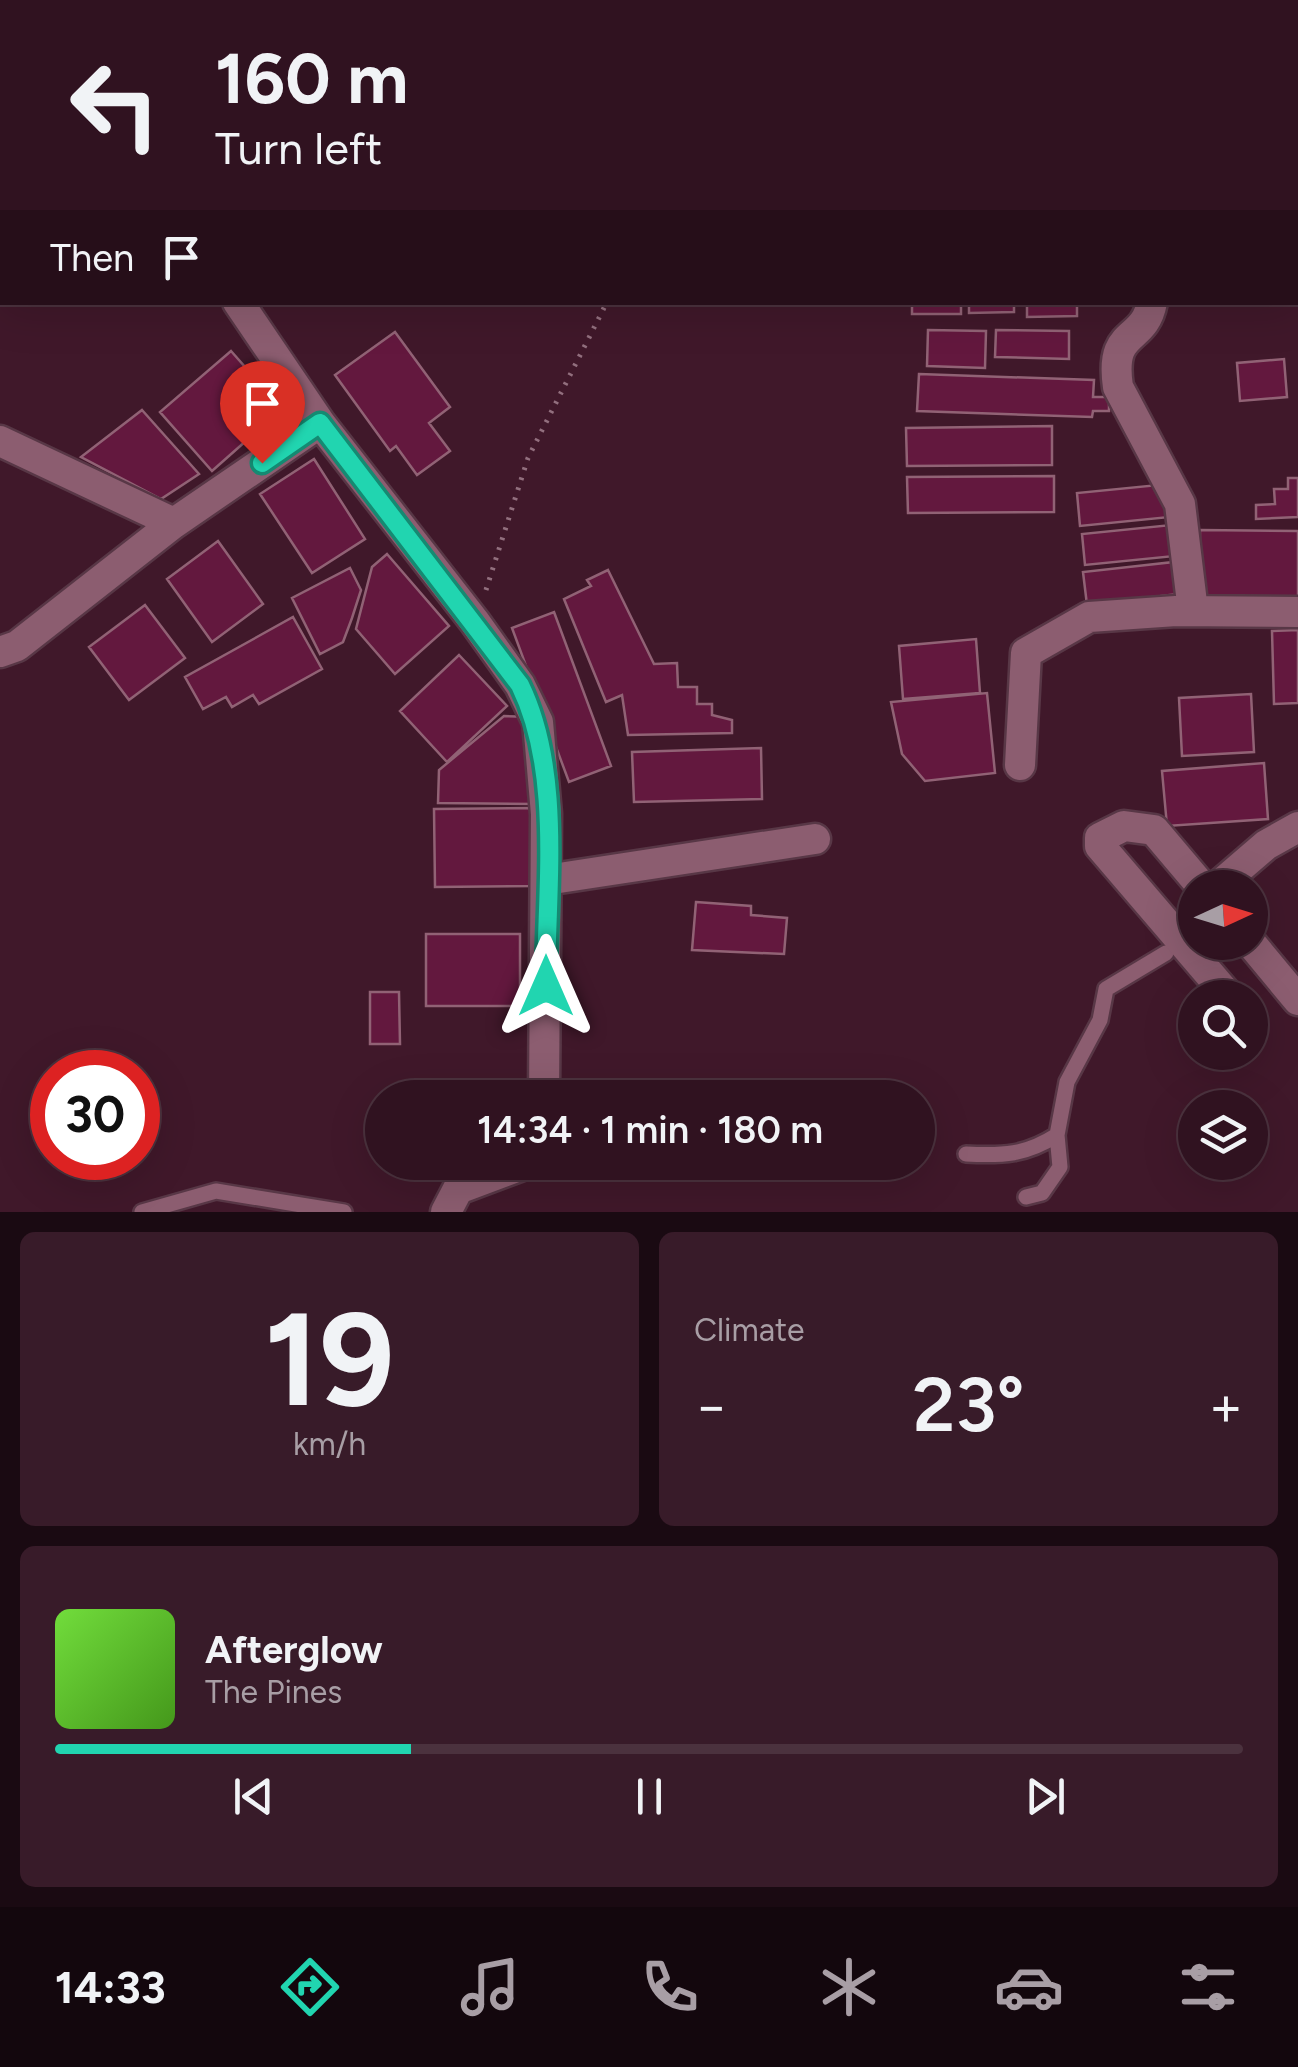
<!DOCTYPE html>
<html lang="en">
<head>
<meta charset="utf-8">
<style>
  :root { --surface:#301220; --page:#381b29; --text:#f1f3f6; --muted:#a89ea5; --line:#4b323e; --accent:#21d5b0 }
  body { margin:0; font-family:Figtree,sans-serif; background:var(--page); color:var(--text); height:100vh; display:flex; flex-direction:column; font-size:38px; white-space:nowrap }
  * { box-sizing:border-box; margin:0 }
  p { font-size:32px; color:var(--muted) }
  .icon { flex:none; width:55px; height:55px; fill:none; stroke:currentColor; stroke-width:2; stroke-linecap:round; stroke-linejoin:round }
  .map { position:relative; height:1212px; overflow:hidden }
  .sheet { display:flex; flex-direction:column; gap:20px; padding:20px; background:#1a0a12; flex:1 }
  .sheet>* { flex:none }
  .guide { position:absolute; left:0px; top:0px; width:1300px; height:305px; box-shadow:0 10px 40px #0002,0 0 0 2px var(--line); background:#301220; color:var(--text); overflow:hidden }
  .needle { width:65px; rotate:86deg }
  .buttons { position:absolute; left:1178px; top:870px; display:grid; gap:20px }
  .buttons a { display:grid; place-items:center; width:90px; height:90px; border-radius:50%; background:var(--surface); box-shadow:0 10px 40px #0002,0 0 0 2px var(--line); font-size:50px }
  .speed { position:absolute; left:30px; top:1050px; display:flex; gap:20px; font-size:50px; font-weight:700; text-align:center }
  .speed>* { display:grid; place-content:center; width:130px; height:130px; border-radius:50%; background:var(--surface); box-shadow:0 10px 40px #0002,0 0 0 2px var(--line); line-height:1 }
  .speed .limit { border:15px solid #d22; background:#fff; color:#111 }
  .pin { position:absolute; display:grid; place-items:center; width:85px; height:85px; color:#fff; margin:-102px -42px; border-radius:50% 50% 50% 0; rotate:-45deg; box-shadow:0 0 10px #0007 }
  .pin .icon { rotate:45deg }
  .me { position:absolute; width:110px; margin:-55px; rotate:0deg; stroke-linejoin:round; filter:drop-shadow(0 0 8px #0008) }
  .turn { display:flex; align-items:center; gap:35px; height:210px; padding:0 50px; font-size:45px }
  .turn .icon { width:130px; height:130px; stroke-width:2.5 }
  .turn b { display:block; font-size:70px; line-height:85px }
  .then { display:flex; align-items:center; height:95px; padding:0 50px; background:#0003; gap:20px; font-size:38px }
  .big { font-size:75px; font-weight:600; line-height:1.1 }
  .sheet .tile { flex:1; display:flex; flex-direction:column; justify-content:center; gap:15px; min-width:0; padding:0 35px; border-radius:15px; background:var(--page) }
  .sheet .dial { align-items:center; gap:0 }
  .dial b { font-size:130px; line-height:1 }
  .song { display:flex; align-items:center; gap:30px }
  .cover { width:120px; height:120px; border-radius:15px; background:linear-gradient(135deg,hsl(100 70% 55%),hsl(100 70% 35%)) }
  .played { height:10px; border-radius:5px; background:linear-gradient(90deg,var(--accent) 30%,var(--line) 30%) }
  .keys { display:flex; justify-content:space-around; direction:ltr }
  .heat { display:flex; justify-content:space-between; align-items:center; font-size:55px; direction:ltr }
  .sheet .tiles { flex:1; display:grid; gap:20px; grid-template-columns:1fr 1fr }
  .tile:last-child { grid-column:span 2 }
  .trip { position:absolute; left:365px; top:1080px; width:570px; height:100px; border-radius:50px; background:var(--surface); box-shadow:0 10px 40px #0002,0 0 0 2px var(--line); font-weight:600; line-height:100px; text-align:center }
  .tabs { display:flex; height:160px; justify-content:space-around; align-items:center; background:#13070d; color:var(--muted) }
  .tabs .icon { width:70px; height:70px }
  .tabs .on { color:var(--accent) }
  .tabs b { font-size:45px; color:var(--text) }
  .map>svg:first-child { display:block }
</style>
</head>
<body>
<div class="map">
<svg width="1298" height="1212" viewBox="0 0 1298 1212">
  <rect width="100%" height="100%" fill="#40182a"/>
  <path fill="#63183e" stroke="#916275" stroke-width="2.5" d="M912 302H961V314H912Z
    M969 302H1014V312L969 313Z
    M1027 302H1077V316L1027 317Z
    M928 330 986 331 985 368 927 366Z
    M996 330 1069 331V359L995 357Z
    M395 332 450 407 429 423 450 451 417 475 396 446 390 451 335 375Z
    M231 351 282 409 212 471 160 412Z
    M1284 359 1287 397 1240 401 1237 363Z
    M919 374 1094 380 1093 397H1109V411H1093L1092 417 917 411Z
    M142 410 199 474 161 499 81 457Z
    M1052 426V465L907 466 906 428Z
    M314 459 365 539 312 573 260 494Z
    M1054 476V512L908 513 907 477Z
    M1288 478H1298V517L1256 519V505L1275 504 1274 489H1288Z
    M1168 484 1170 517 1080 526 1077 493Z
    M1171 525 1175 556 1085 565 1082 534Z
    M1200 530 1298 531V610L1199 609Z
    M218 541 263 604 212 642 167 579Z
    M387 554 449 626 395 674 356 629 372 567Z
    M1174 562 1178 594 1087 605 1083 572Z
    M350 568 361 590 352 618 343 642 320 654 292 598Z
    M608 570 654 664 677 663 678 687H697V704H712V715L732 720V733L628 735 622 695 606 702 564 599 591 586 587 580Z
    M145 605 185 658 129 700 89 647Z
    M554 612 611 766 569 782 512 628Z
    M293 617 322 669 259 704 253 695 232 707 226 697 203 709 185 677Z
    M1298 630V703L1274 704 1272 631Z
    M976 639 980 693 903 699 899 646Z
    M459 655 507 706 447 762 400 711Z
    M987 693 995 773 925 781 902 754 891 702Z
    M1251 694 1254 752 1182 756 1179 698Z
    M504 716 533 717 534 804 438 803 439 770Z
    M761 748 762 799 634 802 632 752Z
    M1264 763 1268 819 1167 826 1162 771Z
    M533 808 534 886 435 887 434 809Z
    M696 902 751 906V915L787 918 784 954 692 950Z
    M426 934H520V1006H426Z
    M370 992H399L400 1044H370Z"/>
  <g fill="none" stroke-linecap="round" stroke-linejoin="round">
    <g stroke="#583746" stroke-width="20">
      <path id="lane" d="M966 1154C1003 1156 1026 1155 1057 1135
        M1026 1197 1042 1193 1060 1167 1057 1135 1067 1082 1100 1020 1106 989 1166 953
        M142 1212 216 1191 344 1212"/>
    </g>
    <g stroke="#583746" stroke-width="35">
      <path id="street" d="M238 302 320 423
        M1152 302C1144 345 1109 326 1118 387L1180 504 1193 611
        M0 441 174 523
        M0 652 17 646 174 523 320 423 475 622 520 685 538 722 546 814 544 1098
        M1020 765 1026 653 1089 617 1176 611 1298 612
        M546 880 815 839
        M1203 888 1154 830 1124 826 1100 838V846L1230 998
        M1216 888 1266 845 1298 827
        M1250 942 1298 1000
        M446 1212 458 1189 530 1162"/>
    </g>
    <path stroke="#926f7e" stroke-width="5" stroke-dasharray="2.5 8" stroke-linecap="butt" d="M651 2 652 0
      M486 590 528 458 607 302"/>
    <use href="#lane" stroke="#8c5d70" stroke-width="15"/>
    <use href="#street" stroke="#8c5d70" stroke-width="30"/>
  </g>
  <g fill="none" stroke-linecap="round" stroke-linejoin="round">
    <g stroke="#158a72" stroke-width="25">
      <path id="route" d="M262 463 320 423 520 685C563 773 546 890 546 986"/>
    </g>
    <use href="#route" stroke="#21d5b0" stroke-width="18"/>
  </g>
</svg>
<div class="buttons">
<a><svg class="needle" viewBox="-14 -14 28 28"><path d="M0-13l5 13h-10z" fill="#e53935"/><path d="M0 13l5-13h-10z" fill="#a89ea5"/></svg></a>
<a><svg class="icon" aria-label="search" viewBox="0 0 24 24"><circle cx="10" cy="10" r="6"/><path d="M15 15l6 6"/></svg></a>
<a><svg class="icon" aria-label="layers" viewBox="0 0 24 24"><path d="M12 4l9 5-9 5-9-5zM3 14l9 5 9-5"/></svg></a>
</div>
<div class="speed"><div class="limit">30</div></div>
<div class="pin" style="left:262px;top:463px;background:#d93025"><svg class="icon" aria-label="arrive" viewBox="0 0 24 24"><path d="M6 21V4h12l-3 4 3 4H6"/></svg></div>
<svg class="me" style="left:546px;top:986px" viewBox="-20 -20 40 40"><path d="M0-17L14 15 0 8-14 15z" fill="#21d5b0" stroke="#fff" stroke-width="4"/></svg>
<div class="trip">14:34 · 1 min · 180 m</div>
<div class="guide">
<div class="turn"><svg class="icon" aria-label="left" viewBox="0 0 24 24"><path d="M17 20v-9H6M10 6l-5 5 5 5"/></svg><div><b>160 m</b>Turn left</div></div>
<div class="then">Then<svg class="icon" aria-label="arrive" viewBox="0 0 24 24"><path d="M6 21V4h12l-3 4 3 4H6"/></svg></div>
</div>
</div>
<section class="sheet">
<div class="tiles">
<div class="tile dial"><b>19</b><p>km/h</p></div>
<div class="tile"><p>Climate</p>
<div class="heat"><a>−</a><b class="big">23°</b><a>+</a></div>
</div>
<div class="tile">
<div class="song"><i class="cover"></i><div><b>Afterglow</b><p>The Pines</p></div></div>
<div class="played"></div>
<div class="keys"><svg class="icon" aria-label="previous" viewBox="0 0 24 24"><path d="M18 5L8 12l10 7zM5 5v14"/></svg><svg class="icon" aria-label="pause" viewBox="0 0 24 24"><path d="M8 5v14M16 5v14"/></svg><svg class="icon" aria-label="next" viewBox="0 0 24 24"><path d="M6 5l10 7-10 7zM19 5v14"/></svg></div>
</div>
</div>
</section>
<nav class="tabs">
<b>14:33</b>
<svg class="icon on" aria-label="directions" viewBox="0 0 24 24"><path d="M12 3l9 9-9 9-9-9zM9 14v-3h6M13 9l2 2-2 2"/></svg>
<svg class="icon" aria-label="music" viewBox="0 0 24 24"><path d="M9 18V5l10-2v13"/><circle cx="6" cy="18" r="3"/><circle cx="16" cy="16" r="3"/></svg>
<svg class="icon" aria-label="phone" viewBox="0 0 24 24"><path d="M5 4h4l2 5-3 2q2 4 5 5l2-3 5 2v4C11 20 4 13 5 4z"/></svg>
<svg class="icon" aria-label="climate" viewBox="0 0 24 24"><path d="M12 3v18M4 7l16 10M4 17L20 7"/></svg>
<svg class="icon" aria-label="car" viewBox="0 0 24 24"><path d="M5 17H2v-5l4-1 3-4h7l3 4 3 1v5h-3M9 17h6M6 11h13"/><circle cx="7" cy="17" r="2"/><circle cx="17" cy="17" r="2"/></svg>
<svg class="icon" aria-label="filters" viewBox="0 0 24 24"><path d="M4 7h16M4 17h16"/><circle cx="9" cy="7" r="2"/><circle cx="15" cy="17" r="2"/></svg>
</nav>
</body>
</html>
